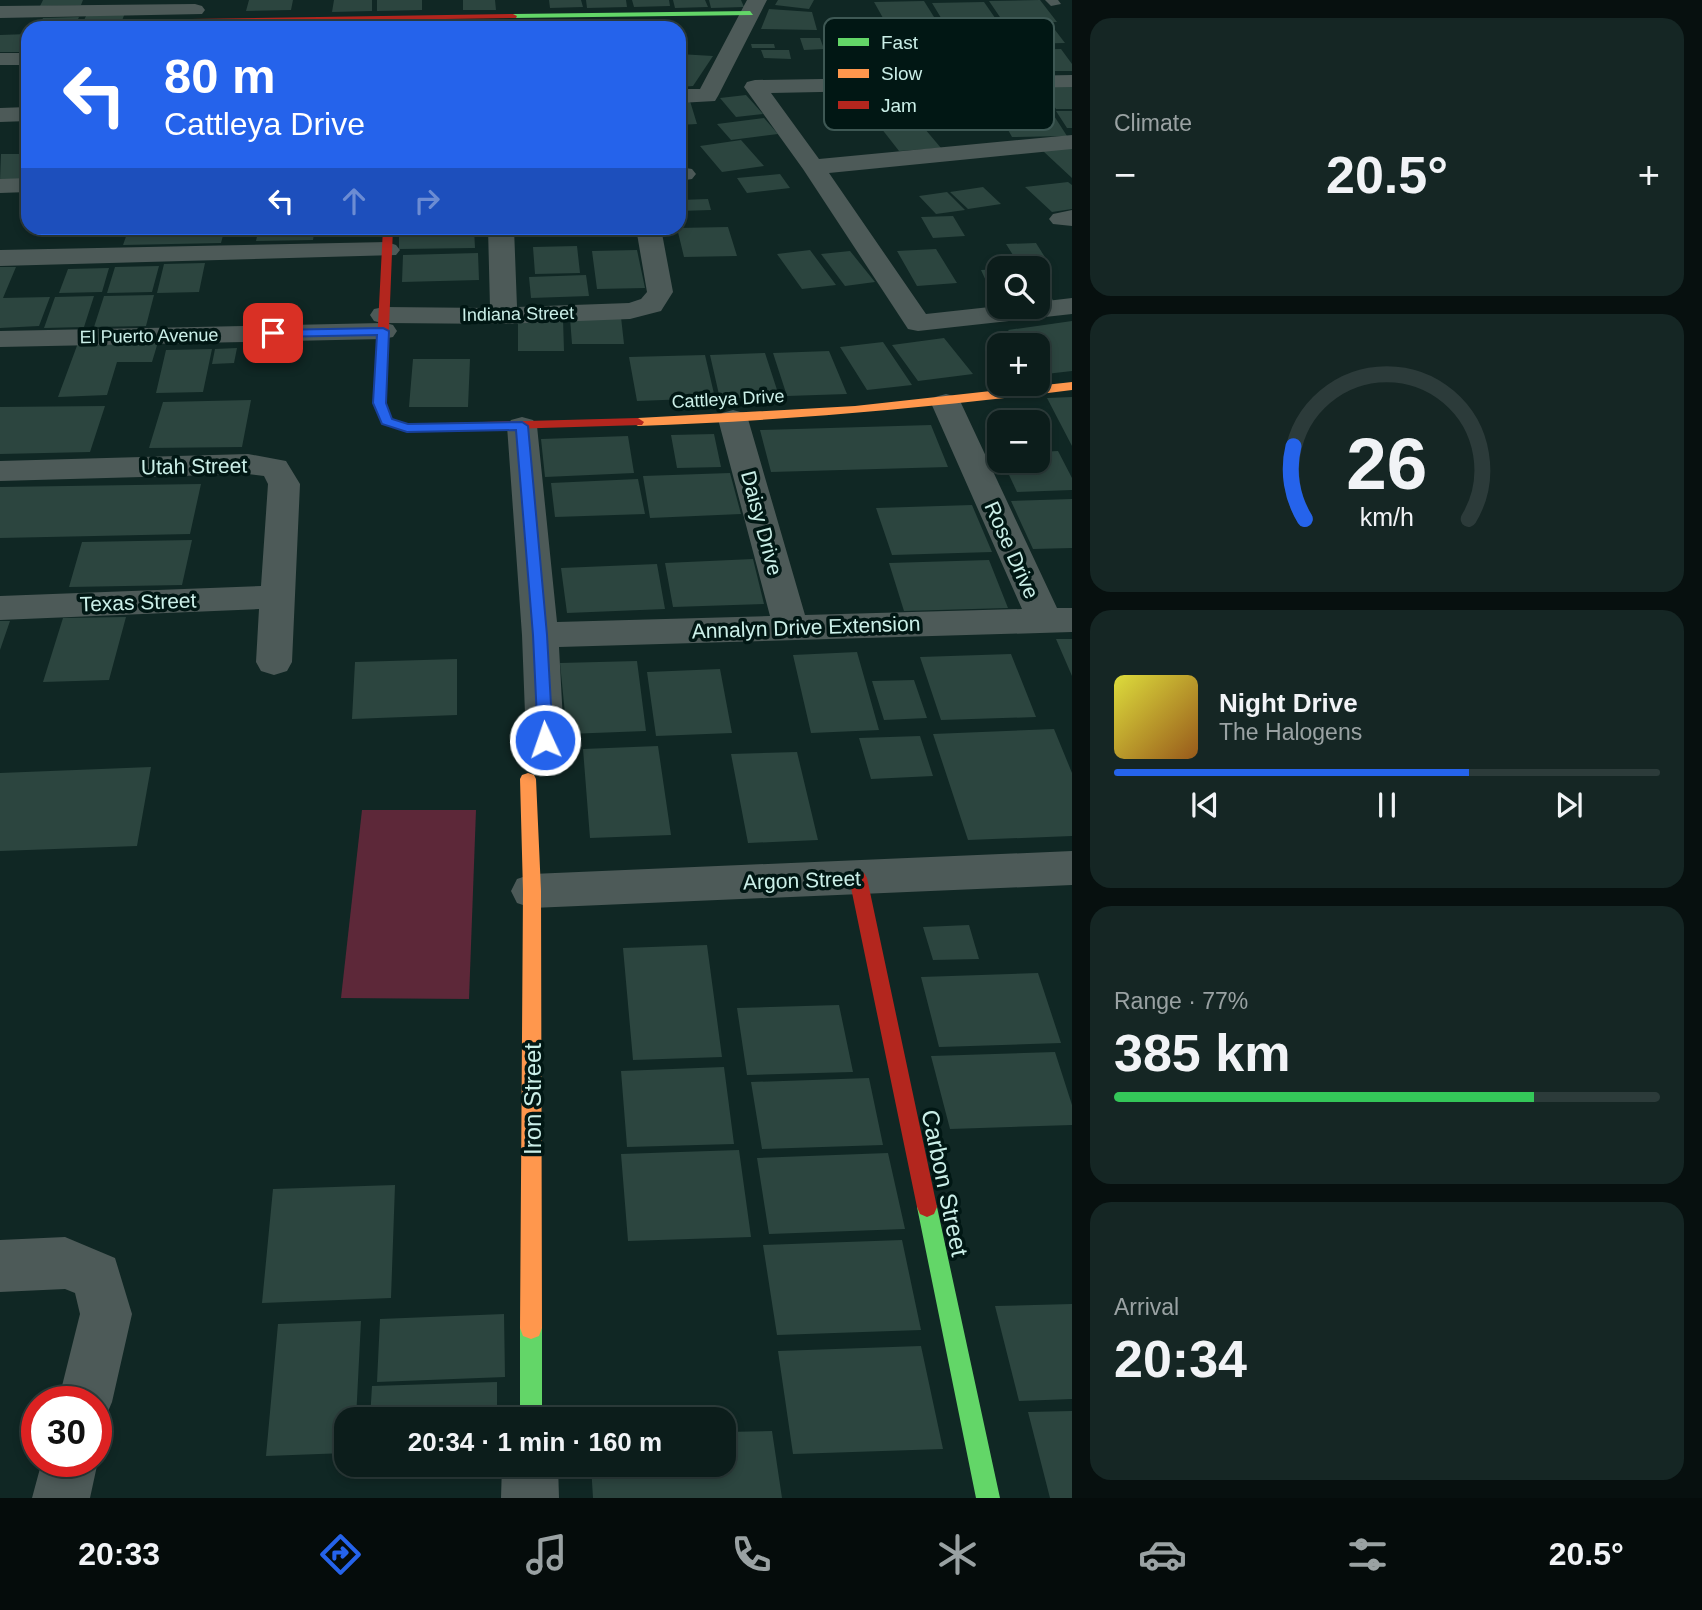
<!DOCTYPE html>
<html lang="en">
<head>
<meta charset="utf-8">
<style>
  :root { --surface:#0c1d1b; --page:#152624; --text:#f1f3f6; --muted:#9aa2a3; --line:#2c3b3a; --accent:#2563eb }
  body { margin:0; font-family:Helvetica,sans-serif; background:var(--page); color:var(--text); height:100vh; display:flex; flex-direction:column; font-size:26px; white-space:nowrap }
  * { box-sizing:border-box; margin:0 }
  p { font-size:23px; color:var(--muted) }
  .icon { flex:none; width:38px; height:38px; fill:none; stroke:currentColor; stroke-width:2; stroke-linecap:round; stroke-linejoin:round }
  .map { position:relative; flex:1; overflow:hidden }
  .drawer { display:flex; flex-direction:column; gap:18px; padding:18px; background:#07100f; width:630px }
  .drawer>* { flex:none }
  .top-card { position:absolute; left:21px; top:21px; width:665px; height:214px; border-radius:21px; box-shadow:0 4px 10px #0003,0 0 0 2px var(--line); background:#2563eb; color:#fff; overflow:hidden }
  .tools { position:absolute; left:987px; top:256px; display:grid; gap:14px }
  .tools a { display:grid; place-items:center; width:63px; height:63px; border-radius:14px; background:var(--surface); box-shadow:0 4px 10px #0003,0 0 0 2px var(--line); font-size:35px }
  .speed { position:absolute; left:21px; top:1386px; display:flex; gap:14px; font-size:35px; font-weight:700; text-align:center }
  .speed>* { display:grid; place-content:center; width:91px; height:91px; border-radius:50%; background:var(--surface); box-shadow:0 4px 10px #0003,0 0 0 2px var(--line); line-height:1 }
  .speed .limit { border:10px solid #d22; background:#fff; color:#111 }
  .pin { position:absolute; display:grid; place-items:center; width:60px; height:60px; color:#fff; margin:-30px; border-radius:14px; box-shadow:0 4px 10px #0006 }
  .me { position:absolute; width:77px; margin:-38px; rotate:357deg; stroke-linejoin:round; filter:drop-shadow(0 0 5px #0008) }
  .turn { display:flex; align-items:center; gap:24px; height:147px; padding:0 28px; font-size:32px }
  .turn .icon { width:91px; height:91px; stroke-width:2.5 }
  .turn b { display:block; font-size:49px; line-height:60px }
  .lanes { display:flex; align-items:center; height:66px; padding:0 28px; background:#0003; justify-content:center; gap:35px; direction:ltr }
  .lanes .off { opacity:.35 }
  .big { font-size:52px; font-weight:600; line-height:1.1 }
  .drawer .widget { flex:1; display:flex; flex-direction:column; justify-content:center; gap:10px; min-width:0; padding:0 24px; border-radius:21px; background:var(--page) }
  .drawer .dial { align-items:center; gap:0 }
  .dial svg { height:182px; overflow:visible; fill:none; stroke:var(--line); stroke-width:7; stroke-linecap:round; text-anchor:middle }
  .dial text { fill:var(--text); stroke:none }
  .song { display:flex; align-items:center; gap:21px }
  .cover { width:84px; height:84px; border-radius:10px; background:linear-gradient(135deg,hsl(60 70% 55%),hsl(30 70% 35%)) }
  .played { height:7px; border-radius:4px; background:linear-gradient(90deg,var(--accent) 65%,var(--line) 65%) }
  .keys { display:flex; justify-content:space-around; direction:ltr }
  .heat { display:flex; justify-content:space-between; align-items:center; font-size:38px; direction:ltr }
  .charge { height:10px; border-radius:5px; background:linear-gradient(90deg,#34c759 77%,var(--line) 0) }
  .trip { position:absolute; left:334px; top:1407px; width:402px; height:70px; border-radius:21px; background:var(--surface); box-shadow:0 4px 10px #0003,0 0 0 2px var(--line); font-weight:600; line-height:70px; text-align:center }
  .tabs { display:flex; height:112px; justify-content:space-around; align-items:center; background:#050c0b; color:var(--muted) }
  .tabs .icon { width:49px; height:49px }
  .tabs .active { color:var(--accent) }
  .tabs b { font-size:32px; color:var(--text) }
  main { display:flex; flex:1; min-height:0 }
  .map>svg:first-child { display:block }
</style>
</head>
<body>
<main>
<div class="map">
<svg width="1072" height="1498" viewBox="0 0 1072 1498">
  <rect width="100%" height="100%" fill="#102724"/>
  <path fill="#5d2839" d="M362 810H476L469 999 341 998Z"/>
  <path fill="#2c453f" d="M43 0H83L81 5 40 6Z
    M249 0H293L291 10 246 11Z
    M334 0H372V11L332 12Z
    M377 0H422V10L377 11Z
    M463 0H495L496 10H463Z
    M549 0H581L583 7 550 8Z
    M586 0H626L627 7 587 8Z
    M632 0H669L670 6 634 7Z
    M673 0H705L708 7 675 8Z
    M709 0H741L744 7 711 8Z
    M778 0H814L809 9 775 5Z
    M1040 0 1057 22 1004 23 989 1Z
    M924 1 934 17 883 18 874 2Z
    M984 2 1000 25 946 26 932 3Z
    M769 9 812 12 817 30 761 29Z
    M125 13 119 28H80L87 14Z
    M79 17 74 28H38L43 18Z
    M1052 26 1065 43 1021 44 1008 27Z
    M28 34 22 52H0V35Z
    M800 38H820L824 49 804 50Z
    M751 44H774L775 48H752Z
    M1061 49 1072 64V71H1032L1017 50Z
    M761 50H789L791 59 764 58Z
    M679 54 713 56 693 86 679 87Z
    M1039 84H1072V109H1056Z
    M988 94H1040L1067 136 1012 137Z
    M746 95 763 114 736 117 720 98Z
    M690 101 697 124 679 125V102Z
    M1056 111H1072V128H1067Z
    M914 116 941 148 899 151 874 119Z
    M764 118 778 134 731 140 717 124Z
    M741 140 764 166 722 172 700 146Z
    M1072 147V178L1043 151Z
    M1 154H28V166L21 181H0Z
    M780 174 790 188 747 193 737 178Z
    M1068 182 1072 185V209L1052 212 1025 187Z
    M983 187 1001 204 968 209 950 192Z
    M947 192 965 210 936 214 919 196Z
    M708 199 711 210 679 211V200Z
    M953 216 965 236 933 238 921 217Z
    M728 227 737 256 684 257 677 228Z
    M129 228H225L221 243 123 245Z
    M259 228H315L313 240 256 241Z
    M399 228H474L475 248 399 249Z
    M1036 243 1048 262 1018 263 1006 244Z
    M577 246 580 273 535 274 533 247Z
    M936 249 957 283 917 286 897 251Z
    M637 250 645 288 597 289 592 251Z
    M810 250 836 285 802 289 777 254Z
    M850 251 875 282 845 286 821 254Z
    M478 253 479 280 402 282 403 255Z
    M205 263 199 292 157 293 164 264Z
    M159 266 152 292 107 293 115 267Z
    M0 267H16L3 298 50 297 39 326 0 328Z
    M109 268 102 292 59 293 68 269Z
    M999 269V303H996L981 270Z
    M1038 272 1054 302H1038Z
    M586 275 589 296 531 298 529 277Z
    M154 295 146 326 94 327 104 296Z
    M94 296 84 327 44 328 55 297Z
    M621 317 624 344H572L570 318Z
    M563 319 564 351H518V320Z
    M1072 321V371L1046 374 1038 365V345H1021L1008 330Z
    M944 338 973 374 918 381 892 345Z
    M158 342 152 362H117L107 395 58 397 78 343Z
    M883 342 912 385 867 390 840 347Z
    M237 348 234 363 212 364 215 349Z
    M212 349 203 392 156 393 166 350Z
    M829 351 847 394 787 396 773 353Z
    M765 353 779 396 720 399 710 355Z
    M705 355 715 398 637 401 629 357Z
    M413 359H470L468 407H409Z
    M1072 397V446L1047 398Z
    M251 400 242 447 149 448 163 402Z
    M105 406 90 452 0 454V407Z
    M931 425 948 467 771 472 760 430Z
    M714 434 721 467 677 468 671 435Z
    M628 436 634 473 545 477 541 439Z
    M1058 451 1072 478V490L1017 492 1002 460H1038V452Z
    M730 473 741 514 650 518 643 476Z
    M638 479 645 514 555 517 551 483Z
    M201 484 190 534 0 538V487Z
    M1072 499V548L1033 549 1011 501Z
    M972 505 992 552 892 555 876 508Z
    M192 540 182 585 69 587 82 542Z
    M753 559 764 604 673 607 665 563Z
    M989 560 1008 608 904 611 889 563Z
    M657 564 665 609 567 613 561 568Z
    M126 617 109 680 43 682 63 618Z
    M0 621H10L0 650Z
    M1056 639H1072V676Z
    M857 652 879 730 811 733 793 655Z
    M1011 654 1036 717 941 720 920 657Z
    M457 659V715L352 719 355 662Z
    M637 661 646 731 567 734 560 663Z
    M720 669 732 733 656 736 647 672Z
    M914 680 927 718 884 720 872 681Z
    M1054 729 1072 773V836L968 840 933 734Z
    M920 736 933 776 871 779 859 738Z
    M658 746 671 835 590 838 583 749Z
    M797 752 818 840 748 843 731 754Z
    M151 767 137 846 0 851V773Z
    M969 925 979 959 933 960 923 927Z
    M707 945 722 1057 633 1060 623 948Z
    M1038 973 1061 1043 939 1047 921 977Z
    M839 1005 853 1072 747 1075 737 1008Z
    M1055 1052 1072 1105V1125L950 1129 931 1056Z
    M724 1067 734 1144 627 1147 621 1071Z
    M869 1078 883 1145 762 1149 751 1082Z
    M739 1150 751 1237 628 1241 621 1154Z
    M888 1153 905 1229 769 1234 757 1158Z
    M395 1185 391 1298 262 1303 273 1189Z
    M902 1240 921 1330 777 1335 763 1245Z
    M1072 1304V1399L1019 1401 995 1306Z
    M504 1314 505 1377 377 1382 380 1319Z
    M361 1321 356 1419H346V1453L266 1456 278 1324Z
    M921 1346 943 1449 793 1454 778 1351Z
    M497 1382V1419H370L372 1386Z
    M1072 1411V1498H1050L1028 1412Z
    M772 1431 782 1498H593L591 1465H724V1432Z"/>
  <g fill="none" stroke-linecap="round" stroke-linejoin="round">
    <path fill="#4d5a58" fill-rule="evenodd" d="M1045 0H1058L1061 4 1051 6Z"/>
    <path fill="#4d5a58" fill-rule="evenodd" d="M747 0H767L718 96 715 101 679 103V89H700Z
      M195 4 202 6 205 10 202 14 0 18V6Z
      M0 53H28V65H0Z
      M1072 75V87L771 93 819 159 1072 135V149L829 173 926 314 999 306H1038V302L1072 298V314L918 331 908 329 803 169 744 87 747 82 755 80Z
      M28 107V121L0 122V108Z
      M679 167 692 169 696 174 692 179 679 181Z
      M28 178V192L0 193V179Z
      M1072 210V226L1053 224 1049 219 1053 214Z
      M488 228H514L517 307 629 303 641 299 647 292 636 228H661L673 292 661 311 630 319 504 324 386 323 393 325 397 331 393 337 383 339 0 347V331L382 323 374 321 370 315 374 309 384 307 490 308Z
      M387 242 396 245 400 250 396 255 0 266V250Z
      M946 394 957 397 961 403 1057 608H1072V632L559 647 564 740 559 750 545 754 531 750 526 740 522 635 507 426 511 420 522 417 533 420 537 426 557 622 770 616 718 419 722 413 733 410 744 413 748 419 805 615 1022 609 931 403 935 397Z
      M248 454 286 461 300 484 292 662 287 671 274 675 261 671 256 662 259 609 0 620V596L261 586 268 484 264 476 248 474 0 481V461Z
      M1072 851V885L532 908 517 903 511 891 517 879 532 874Z
      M65 1237 115 1258 132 1314 112 1402 104 1421 96 1425V1402H58L80 1314 75 1293 65 1289 0 1292V1240Z
      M96 1456 98 1461 90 1498H32L42 1461H96Z
      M502 1465H558L559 1498H501Z"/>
    <path fill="#63d668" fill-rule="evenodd" d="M750 11 753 15 513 18 509 16 513 14Z
      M927 1197 934 1200 937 1207 1000 1498H976L917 1207 920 1200Z
      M531 1317 539 1320 542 1328V1419H520V1328L523 1320Z"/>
    <path fill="#ff974d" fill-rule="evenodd" d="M1072 382V390C928 408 783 421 638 426L632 422 638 418 855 406Z
      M528 773 534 775 536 779 541 891 542 1328 539 1336 531 1339 523 1336 520 1328 523 891 520 779 522 775Z"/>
    <path fill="#b3261e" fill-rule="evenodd" d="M513 14 517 16 516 18 191 23 187 21 191 19Z
      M383 228H393L386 403 392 419 408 424 638 418 644 422 642 425 407 432 383 424 374 403Z
      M858 871 864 873 867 878 937 1207 934 1214 927 1217 920 1214 917 1207 849 878 852 873Z"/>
  </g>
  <path fill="#2563eb" stroke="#184099" stroke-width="2" d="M383 328 389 331 386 403 392 419 408 424 522 422 528 426 547 635 553 740 551 744 545 746 538 740 533 635 516 430 407 432 382 424 373 403 377 335 273 337 268 333 273 330Z"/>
  <g text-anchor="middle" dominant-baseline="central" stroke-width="7" stroke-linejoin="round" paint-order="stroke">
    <g font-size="18" fill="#cbefe8" stroke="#011714">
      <text transform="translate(518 314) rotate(-1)">Indiana Street</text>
      <text transform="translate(149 336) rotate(-1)">El Puerto Avenue</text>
      <text transform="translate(728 399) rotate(-3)">Cattleya Drive</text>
    </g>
    <g font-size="21" fill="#cbefe8" stroke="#011714">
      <text transform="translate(194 466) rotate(-1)">Utah Street</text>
      <text transform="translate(762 523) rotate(75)">Daisy Drive</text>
      <text transform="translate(1012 550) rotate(66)">Rose Drive</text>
      <text transform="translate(138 602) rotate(-2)">Texas Street</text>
      <text transform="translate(806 627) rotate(-2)">Annalyn Drive Extension</text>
      <text transform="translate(802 880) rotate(-2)">Argon Street</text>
    </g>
    <g font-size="24" fill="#cbefe8" stroke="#011714">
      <text transform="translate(532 1099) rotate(-90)">Iron Street</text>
      <text transform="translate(945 1183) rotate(78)">Carbon Street</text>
    </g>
  </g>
  <rect x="824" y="18" width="230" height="112" rx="10" fill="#011714" stroke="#3e5854" stroke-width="2"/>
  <rect x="838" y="38" width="31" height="8" fill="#63d668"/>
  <rect x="838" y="69" width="31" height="9" fill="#ff974d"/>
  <rect x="838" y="101" width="31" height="8" fill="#b3261e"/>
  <g font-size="19" fill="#cbefe8">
    <text x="881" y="49">Fast</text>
    <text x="881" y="80">Slow</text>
    <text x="881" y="112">Jam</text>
  </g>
</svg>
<div class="tools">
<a><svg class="icon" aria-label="search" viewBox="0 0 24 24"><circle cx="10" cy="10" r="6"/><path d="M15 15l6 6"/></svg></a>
<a>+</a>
<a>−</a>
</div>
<div class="speed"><div class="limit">30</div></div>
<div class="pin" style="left:273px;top:333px;background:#d93025"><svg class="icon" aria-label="arrive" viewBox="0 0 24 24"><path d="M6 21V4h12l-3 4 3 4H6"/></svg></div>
<svg class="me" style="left:545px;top:740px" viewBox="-20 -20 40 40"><circle r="17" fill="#2563eb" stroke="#fff" stroke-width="3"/><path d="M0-11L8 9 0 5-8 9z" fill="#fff"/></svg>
<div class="trip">20:34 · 1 min · 160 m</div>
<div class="top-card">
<div class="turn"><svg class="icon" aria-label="left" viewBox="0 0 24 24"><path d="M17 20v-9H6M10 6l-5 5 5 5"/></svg><div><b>80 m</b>Cattleya Drive</div></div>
<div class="lanes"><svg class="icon" aria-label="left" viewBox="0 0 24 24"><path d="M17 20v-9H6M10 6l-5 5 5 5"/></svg><svg class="icon off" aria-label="ahead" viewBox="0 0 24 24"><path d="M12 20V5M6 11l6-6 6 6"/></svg><svg class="icon off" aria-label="right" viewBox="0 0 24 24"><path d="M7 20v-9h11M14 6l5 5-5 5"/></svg></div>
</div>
</div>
<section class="drawer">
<div class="widget"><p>Climate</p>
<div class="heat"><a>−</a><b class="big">20.5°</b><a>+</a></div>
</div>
<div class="widget dial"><svg viewBox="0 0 100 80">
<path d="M14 69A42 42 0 1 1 86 69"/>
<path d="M14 69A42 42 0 0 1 9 37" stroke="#2563eb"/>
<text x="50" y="56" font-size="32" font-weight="700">26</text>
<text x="50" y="72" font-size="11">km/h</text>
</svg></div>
<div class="widget">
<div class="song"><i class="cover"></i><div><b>Night Drive</b><p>The Halogens</p></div></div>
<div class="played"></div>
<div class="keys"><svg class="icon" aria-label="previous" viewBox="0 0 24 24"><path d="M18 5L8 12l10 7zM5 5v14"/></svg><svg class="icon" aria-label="pause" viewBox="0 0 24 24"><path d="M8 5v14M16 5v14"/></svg><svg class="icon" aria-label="next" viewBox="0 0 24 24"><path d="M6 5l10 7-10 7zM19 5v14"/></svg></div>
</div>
<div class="widget"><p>Range · 77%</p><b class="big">385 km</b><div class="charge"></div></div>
<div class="widget"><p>Arrival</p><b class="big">20:34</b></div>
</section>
</main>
<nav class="tabs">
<b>20:33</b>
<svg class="icon active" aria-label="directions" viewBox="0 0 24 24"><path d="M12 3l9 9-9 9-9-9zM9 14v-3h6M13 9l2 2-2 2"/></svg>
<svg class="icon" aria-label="music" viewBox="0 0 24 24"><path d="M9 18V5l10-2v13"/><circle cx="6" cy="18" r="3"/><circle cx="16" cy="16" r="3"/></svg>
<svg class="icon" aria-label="phone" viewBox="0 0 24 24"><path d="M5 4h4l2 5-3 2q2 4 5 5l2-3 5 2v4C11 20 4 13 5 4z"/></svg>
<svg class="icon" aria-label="climate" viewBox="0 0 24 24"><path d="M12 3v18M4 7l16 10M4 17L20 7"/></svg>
<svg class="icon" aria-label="car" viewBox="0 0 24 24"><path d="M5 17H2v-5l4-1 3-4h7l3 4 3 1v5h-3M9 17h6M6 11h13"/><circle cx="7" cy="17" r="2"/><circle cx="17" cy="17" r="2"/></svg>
<svg class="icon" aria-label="filters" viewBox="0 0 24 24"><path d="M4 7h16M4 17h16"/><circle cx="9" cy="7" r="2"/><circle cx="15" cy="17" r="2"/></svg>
<b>20.5°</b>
</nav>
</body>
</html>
